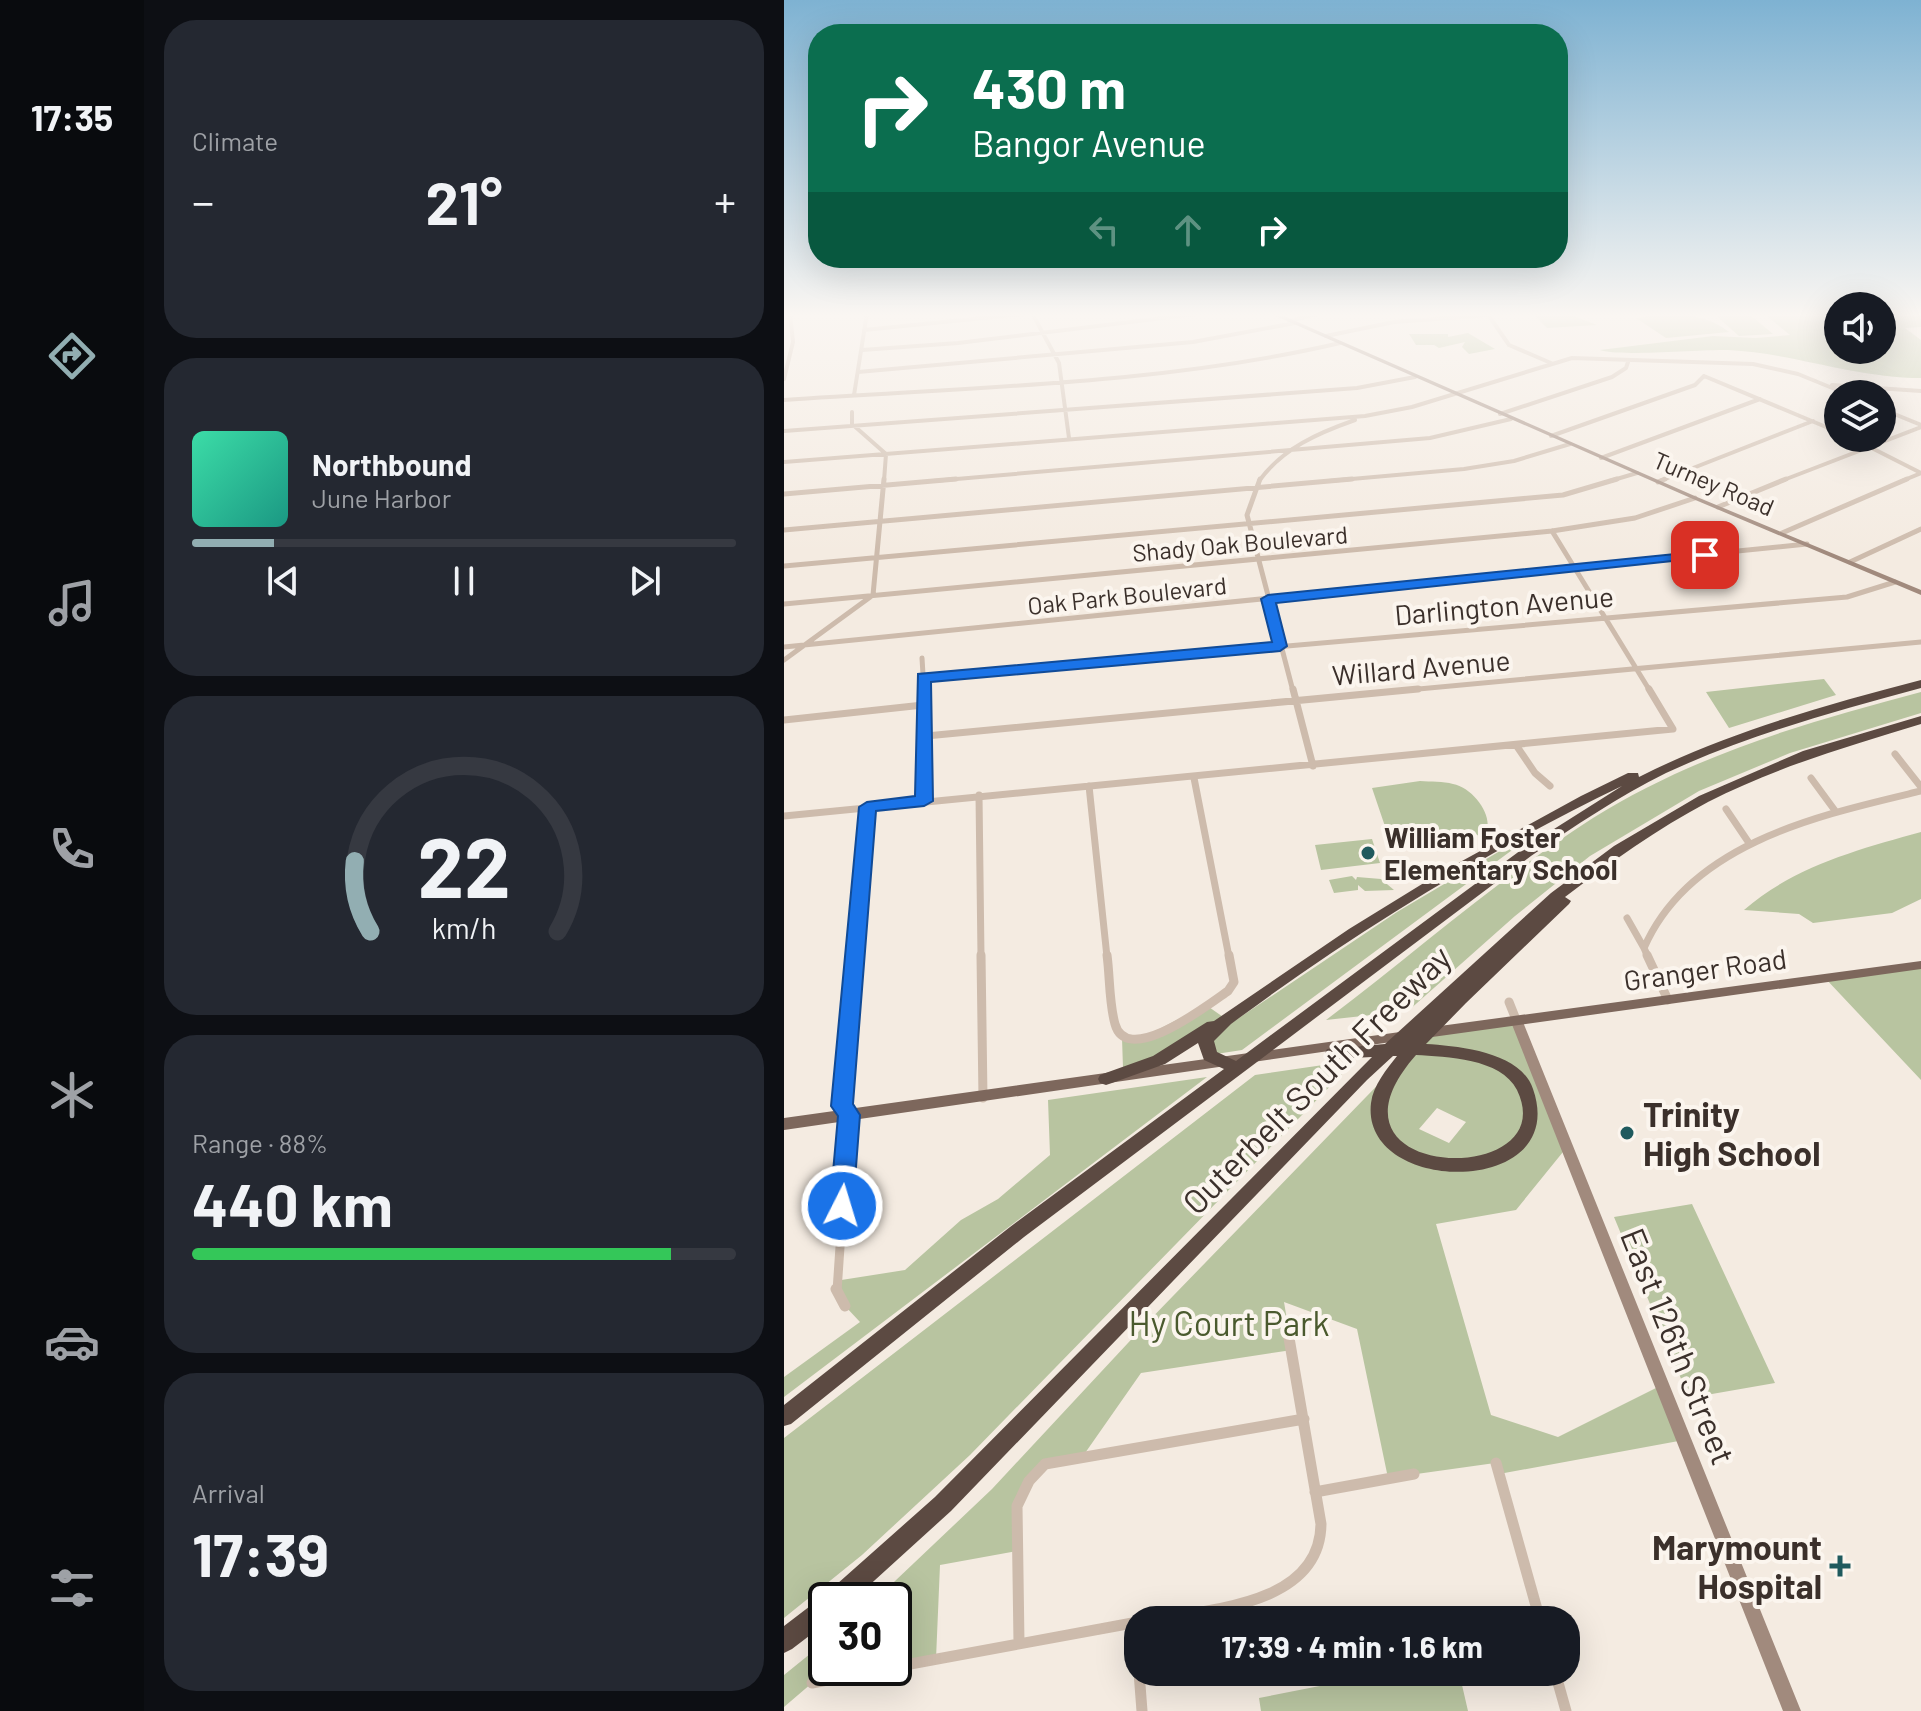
<!DOCTYPE html>
<html lang="en">
<head>
<meta charset="utf-8">
<style>
  :root { --surface:#171b24; --page:#242831; --text:#f1f3f6; --muted:#9ea1a6; --line:#363941; --accent:#92aeb2 }
  body { margin:0; font-family:Barlow,sans-serif; background:var(--page); color:var(--text); height:100vh; display:flex; flex-direction:column; font-size:30px; white-space:nowrap }
  * { box-sizing:border-box; margin:0 }
  p { font-size:26px; color:var(--muted) }
  .icon { flex:none; width:44px; height:44px; fill:none; stroke:currentColor; stroke-width:2; stroke-linecap:round; stroke-linejoin:round }
  .map { position:relative; flex:1; overflow:hidden }
  .side { display:flex; flex-direction:column; gap:20px; padding:20px; background:#0d0f14; width:640px }
  .side>* { flex:none }
  .top-card { position:absolute; left:24px; top:24px; width:760px; height:244px; border-radius:32px; box-shadow:0 8px 32px #0002; background:#0b6e4f; color:#fff; overflow:hidden }
  .fabs { position:absolute; left:1040px; top:292px; display:grid; gap:16px }
  .fabs a { display:grid; place-items:center; width:72px; height:72px; border-radius:50%; background:var(--surface); box-shadow:0 8px 32px #0002; font-size:40px }
  .speed { position:absolute; left:24px; top:1582px; display:flex; gap:16px; font-size:40px; font-weight:700; text-align:center }
  .speed>* { display:grid; place-content:center; width:104px; height:104px; border-radius:50%; background:var(--surface); box-shadow:0 8px 32px #0002; line-height:1 }
  .speed .limit { border:4px solid #111; border-radius:12px; background:#fff; color:#111 }
  .pin { position:absolute; display:grid; place-items:center; width:68px; height:68px; color:#fff; margin:-34px; border-radius:16px; box-shadow:0 4px 12px #0006 }
  .me { position:absolute; width:88px; margin:-44px; rotate:5deg; stroke-linejoin:round; filter:drop-shadow(0 0 6px #0008) }
  .turn { display:flex; align-items:center; gap:28px; height:168px; padding:0 32px; font-size:36px }
  .turn .icon { width:104px; height:104px; stroke-width:2.5 }
  .turn b { display:block; font-size:56px; line-height:68px }
  .lanes { display:flex; align-items:center; height:76px; padding:0 32px; background:#0003; justify-content:center; gap:40px; direction:ltr }
  .lanes .off { opacity:.35 }
  .big { font-size:60px; font-weight:700; line-height:1.1 }
  .side .card { flex:1; display:flex; flex-direction:column; justify-content:center; gap:12px; min-width:0; padding:0 28px; border-radius:32px; background:var(--page) }
  .side .dial { align-items:center; gap:0 }
  .dial svg { height:208px; overflow:visible; fill:none; stroke:var(--line); stroke-width:7; stroke-linecap:round; text-anchor:middle }
  .dial text { fill:var(--text); stroke:none }
  .song { display:flex; align-items:center; gap:24px }
  .cover { width:96px; height:96px; border-radius:12px; background:linear-gradient(135deg,hsl(160 70% 55%),hsl(170 70% 35%)) }
  .played { height:8px; border-radius:4px; background:linear-gradient(90deg,var(--accent) 15%,var(--line) 15%) }
  .keys { display:flex; justify-content:space-around; direction:ltr }
  .heat { display:flex; justify-content:space-between; align-items:center; font-size:44px; direction:ltr }
  .charge { height:12px; border-radius:6px; background:linear-gradient(90deg,#34c759 88%,var(--line) 0) }
  .trip { position:absolute; left:340px; top:1606px; width:456px; height:80px; border-radius:32px; background:var(--surface); box-shadow:0 8px 32px #0002; font-weight:700; line-height:80px; text-align:center }
  main { display:flex; flex:1; min-height:0 }
  .dock { display:flex; flex-direction:column; width:144px; justify-content:space-around; align-items:center; background:#090b0e; color:var(--muted) }
  .dock .icon { width:56px; height:56px }
  .dock .current { color:var(--accent) }
  .dock b { font-size:36px; color:var(--text) }
  .map>svg:first-child { display:block }
</style>
</head>
<body>
<main>
<nav class="dock">
<b>17:35</b>
<svg class="icon current" aria-label="directions" viewBox="0 0 24 24"><path d="M12 3l9 9-9 9-9-9zM9 14v-3h6M13 9l2 2-2 2"/></svg>
<svg class="icon" aria-label="music" viewBox="0 0 24 24"><path d="M9 18V5l10-2v13"/><circle cx="6" cy="18" r="3"/><circle cx="16" cy="16" r="3"/></svg>
<svg class="icon" aria-label="phone" viewBox="0 0 24 24"><path d="M5 4h4l2 5-3 2q2 4 5 5l2-3 5 2v4C11 20 4 13 5 4z"/></svg>
<svg class="icon" aria-label="climate" viewBox="0 0 24 24"><path d="M12 3v18M4 7l16 10M4 17L20 7"/></svg>
<svg class="icon" aria-label="car" viewBox="0 0 24 24"><path d="M5 17H2v-5l4-1 3-4h7l3 4 3 1v5h-3M9 17h6M6 11h13"/><circle cx="7" cy="17" r="2"/><circle cx="17" cy="17" r="2"/></svg>
<svg class="icon" aria-label="filters" viewBox="0 0 24 24"><path d="M4 7h16M4 17h16"/><circle cx="9" cy="7" r="2"/><circle cx="15" cy="17" r="2"/></svg>
</nav>
<section class="side">
<div class="card"><p>Climate</p>
<div class="heat"><a>−</a><b class="big">21°</b><a>+</a></div>
</div>
<div class="card">
<div class="song"><i class="cover"></i><div><b>Northbound</b><p>June Harbor</p></div></div>
<div class="played"></div>
<div class="keys"><svg class="icon" aria-label="previous" viewBox="0 0 24 24"><path d="M18 5L8 12l10 7zM5 5v14"/></svg><svg class="icon" aria-label="pause" viewBox="0 0 24 24"><path d="M8 5v14M16 5v14"/></svg><svg class="icon" aria-label="next" viewBox="0 0 24 24"><path d="M6 5l10 7-10 7zM19 5v14"/></svg></div>
</div>
<div class="card dial"><svg viewBox="0 0 100 80">
<path d="M14 69A42 42 0 1 1 86 69"/>
<path d="M14 69A42 42 0 0 1 8 42" stroke="#92aeb2"/>
<text x="50" y="56" font-size="32" font-weight="700">22</text>
<text x="50" y="72" font-size="11">km/h</text>
</svg></div>
<div class="card"><p>Range · 88%</p><b class="big">440 km</b><div class="charge"></div></div>
<div class="card"><p>Arrival</p><b class="big">17:39</b></div>
</section>
<div class="map">
<svg width="1137" height="1711" viewBox="0 0 1137 1711">
  <rect width="100%" height="100%" fill="#f4ebe1"/>
  <path fill="#b8c4a0" fill-rule="evenodd" d="M748 313 785 314 813 325 763 328Z
    M929 313H964L989 334 955 336Z
    M979 313H1054V350H1098V313H1137V327L1121 328 1137 340V378C1071 378 1009 353 944 350 917 349 834 357 816 350L929 336 972 338 1006 335Z
    M876 315C902 314 925 316 945 332L882 338 852 318Z
    M684 333 711 349 685 354 678 347 681 342 655 348 650 345H632L625 334H664V337Z
    M1040 679 1052 695 945 728 922 692Z
    M1137 692V713L1006 753 915 791 806 856 731 916 624 1011 542 1020C631 953 715 878 809 818 910 755 1023 722 1137 692Z
    M636 781C647 782 659 781 669 784 689 788 710 815 702 834L613 846 607 844 588 788Z
    M748 832 751 833 458 1050 432 1054C427 1048 429 1037 434 1032L613 912Z
    M1137 832V899L1108 913 1029 923 1015 914 960 910C1009 867 1075 849 1137 832Z
    M588 839 596 863 537 870 531 845Z
    M568 876 572 880 573 877 597 879 610 890 581 891 574 885V890L550 893 545 880Z
    M1137 965V1080L1041 978Z
    M422 1005 442 1019 387 1054 339 1068 338 1038 350 1042Z
    M733 1022 783 1147 732 1210 652 1224 707 1415 774 1437 878 1385 900 1440 715 1474 711 1463 604 1478 573 1329 500 1302 508 1350 357 1373 299 1456 261 1464 233 1506V1551L156 1565 152 1659 110 1667V1600H91L208 1489 357 1329 646 1031ZM653 1108 682 1122 665 1143 635 1129Z
    M553 1063 558 1074 186 1455 78 1555 0 1618V1438L471 1075Z
    M423 1077 0 1397V1377L76 1322 61 1306 51 1281 121 1270 177 1220 214 1199 266 1155 264 1100Z
    M908 1204 991 1383 905 1398 830 1217Z
    M42 1641V1668H106L28 1683 0 1707V1675Z
    M607 1672H675L684 1711H477L475 1698Z"/>
  <g fill="none" stroke-linecap="round" stroke-linejoin="round">
    <path stroke="#cdbbac" stroke-width="4" d="M248 313 275 363 285 438
      M703 313 725 345 767 363
      M505 321 537 313
      M80 330 250 313
      M542 336 610 322 705 315
      M78 350 174 343 420 313
      M74 372 409 342 511 323
      M920 376 1054 432
      M0 379 9 342 6 313
      M1048 385 1137 391
      M70 395 83 313
      M0 400C185 387 376 385 556 343
      M1098 409 1137 425
      M68 412V424L102 454 100 481
      M716 414 828 377 842 368 844 362
      M0 431 573 388 631 377
      M767 436 911 385 920 376
      M1068 438 1137 473
      M817 458 976 399
      M0 462 581 416 628 407 788 358 969 364 1014 374 1063 394
      M149 481 646 438 727 419
      M475 481C499 448 534 433 571 420
      M545 481 680 469 730 461 786 444
      M826 481 853 473
      M876 481 1029 421
      M997 481 1137 427
      M1118 481 1137 473"/>
    <path stroke="#cdbbac" stroke-width="5" d="M476 479 463 515 509 691
      M874 482 881 479
      M0 494 172 479
      M934 507 1002 479
      M0 530 568 479
      M768 531 866 691
      M998 533 1123 479
      M1066 562 1137 529
      M0 566 779 495 833 479
      M0 604 768 531 851 518 911 498
      M0 647 1023 544
      M138 658 140 691
      M0 660 89 595 100 479
      M139 678 1063 597 1111 582
      M613 691 1137 642"/>
    <path stroke="#cdbbac" stroke-width="7" d="M140 689V801
      M509 689 529 766
      M0 720 139 705
      M142 736 634 689
      M732 745 751 773 766 786
      M1111 754 1137 787
      M410 778 445 957
      M1027 778 1052 812
      M305 786 323 957
      M195 795 197 957
      M942 809 965 843
      M0 816 889 729 865 689
      M843 918 860 948
      M70 957 83 807
      M864 957 860 948C906 842 1037 815 1137 791"/>
    <path stroke="#cdbbac" stroke-width="9" d="M197 955 199 1098
      M323 955C326 977 325 1003 331 1024 343 1068 425 1004 444 991L450 982 445 955
      M863 955 884 1000
      M725 1002 733 1022
      M53 1291 65 1115 58 1106 71 955"/>
    <path stroke="#cdbbac" stroke-width="11" d="M52 1289 61 1306
      M712 1463 756 1620
      M531 1492 630 1474
      M363 1620C423 1610 536 1606 537 1524L505 1338
      M351 1622 354 1657
      M235 1643 233 1506 245 1481 261 1464 520 1419
      M110 1667 354 1622
      M355 1672 358 1711
      M771 1672 782 1711
      M28 1683 106 1668"/>
    <path fill="#a18a7d" fill-rule="evenodd" d="M485 313H493L913 497 1137 590V595L909 499Z
      M733 1018 737 1019 739 1022 1017 1711H999L727 1022 729 1019Z"/>
    <path fill="#7d675c" fill-rule="evenodd" d="M1137 961V969L641 1038 636 1036 634 1033 636 1030 641 1028Z
      M623 1031 628 1033 630 1036 628 1039 0 1130V1118Z"/>
    <path fill="#5c4a42" fill-rule="evenodd" d="M1137 680V688C1051 711 964 735 882 773 835 796 791 826 747 856L240 1237 7 1424 0 1426V1405L226 1227 440 1069 420 1060 414 1043 381 1064 328 1083 322 1085 316 1083 314 1079 316 1075 369 1056 423 1022 430 1021 565 929 656 873 797 796 844 773H854L855 777C944 732 1041 705 1137 680ZM838 786 737 850 452 1061 433 1052 430 1041 447 1024C568 934 701 852 838 786Z
      M1137 716V724C1065 746 992 767 924 802 873 829 827 862 781 897L787 901 785 904 682 1003 642 1044C675 1046 737 1052 749 1089 787 1198 576 1196 587 1103 589 1085 603 1069 613 1056H609L583 1080 167 1511 69 1600H42V1623L8 1649 0 1653V1626L34 1600 42 1597 44 1592 151 1497 588 1057 549 1059 543 1057 541 1053 543 1049 601 1044 767 893 830 846 915 796 1019 751ZM632 1055C662 1057 717 1058 733 1090 781 1189 520 1182 632 1055Z"/>
  </g>
  <linearGradient id="sky" x2="0" y2="1"><stop stop-color="#7eb2d2"/><stop offset="0.57" stop-color="#faf6f2"/><stop offset="1" stop-color="#faf6f2" stop-opacity="0"/></linearGradient>
  <rect width="1137" height="553" fill="url(#sky)"/>
  <path fill="#1a73e8" stroke="#114b97" stroke-width="2" d="M921 551 928 555 926 557 492 603 503 646 496 651 147 682 149 801 140 806 92 811 69 1104 76 1115 69 1206 66 1212 58 1215 49 1212 46 1206 54 1116 47 1106 75 807 83 802 131 796 134 674 488 642 477 599 484 595Z"/>
  <g fill="#1f5a5e" stroke="#fbf5ee" stroke-width="3">
    <circle cx="584" cy="853" r="8"/>
    <circle cx="843" cy="1133" r="8"/>
    <path d="M1052 1554h8v8h8v8h-8v8h-8v-8h-8v-8h8z"/>
  </g>
  <g text-anchor="middle" dominant-baseline="central" stroke-width="8" stroke-linejoin="round" paint-order="stroke">
    <g font-size="24" fill="#3b302b" stroke="#fbf5ee">
      <text transform="translate(930 483) rotate(23)">Turney Road</text>
      <text transform="translate(456 543) rotate(-5)">Shady Oak Boulevard</text>
      <text transform="translate(343 595) rotate(-6)">Oak Park Boulevard</text>
    </g>
    <g font-size="28" fill="#3b302b" stroke="#fbf5ee">
      <text transform="translate(720 605) rotate(-5)">Darlington Avenue</text>
      <text transform="translate(637 667) rotate(-5)">Willard Avenue</text>
      <text transform="translate(921 969) rotate(-8)">Granger Road</text>
    </g>
    <g font-size="28" font-weight="bold" fill="#3b302b" stroke="#fbf5ee" text-anchor="start">
      <text x="600" y="837">William Foster<tspan x="600" dy="32">Elementary School</tspan></text>
    </g>
    <g font-size="34" fill="#3b302b" stroke="#fbf5ee">
      <text transform="translate(532 1079) rotate(-45)">Outerbelt South Freeway</text>
      <text transform="translate(895 1346) rotate(68)">East 126th Street</text>
    </g>
    <g font-size="34" font-weight="bold" fill="#3b302b" stroke="#fbf5ee" text-anchor="start">
      <text x="859" y="1113">Trinity<tspan x="859" dy="39">High School</tspan></text>
      <text x="1038" y="1546" text-anchor="end">Marymount<tspan x="1038" dy="39">Hospital</tspan></text>
    </g>
    <g font-size="34" fill="#4a5a2e" stroke="#fbf5ee">
      <text x="445" y="1322">Hy Court Park</text>
    </g>
  </g>
</svg>
<div class="fabs">
<a><svg class="icon" aria-label="sound" viewBox="0 0 24 24"><path d="M4 9h4l5-4v14l-5-4H4zM17 9q2 3 0 6"/></svg></a>
<a><svg class="icon" aria-label="layers" viewBox="0 0 24 24"><path d="M12 4l9 5-9 5-9-5zM3 14l9 5 9-5"/></svg></a>
</div>
<div class="speed"><div class="limit">30</div></div>
<div class="pin" style="left:921px;top:555px;background:#d93025"><svg class="icon" aria-label="arrive" viewBox="0 0 24 24"><path d="M6 21V4h12l-3 4 3 4H6"/></svg></div>
<svg class="me" style="left:58px;top:1206px" viewBox="-20 -20 40 40"><circle r="17" fill="#1a73e8" stroke="#fff" stroke-width="3"/><path d="M0-11L8 9 0 5-8 9z" fill="#fff"/></svg>
<div class="trip">17:39 · 4 min · 1.6 km</div>
<div class="top-card">
<div class="turn"><svg class="icon" aria-label="right" viewBox="0 0 24 24"><path d="M7 20v-9h11M14 6l5 5-5 5"/></svg><div><b>430 m</b>Bangor Avenue</div></div>
<div class="lanes"><svg class="icon off" aria-label="left" viewBox="0 0 24 24"><path d="M17 20v-9H6M10 6l-5 5 5 5"/></svg><svg class="icon off" aria-label="ahead" viewBox="0 0 24 24"><path d="M12 20V5M6 11l6-6 6 6"/></svg><svg class="icon" aria-label="right" viewBox="0 0 24 24"><path d="M7 20v-9h11M14 6l5 5-5 5"/></svg></div>
</div>
</div>
</main>
</body>
</html>
